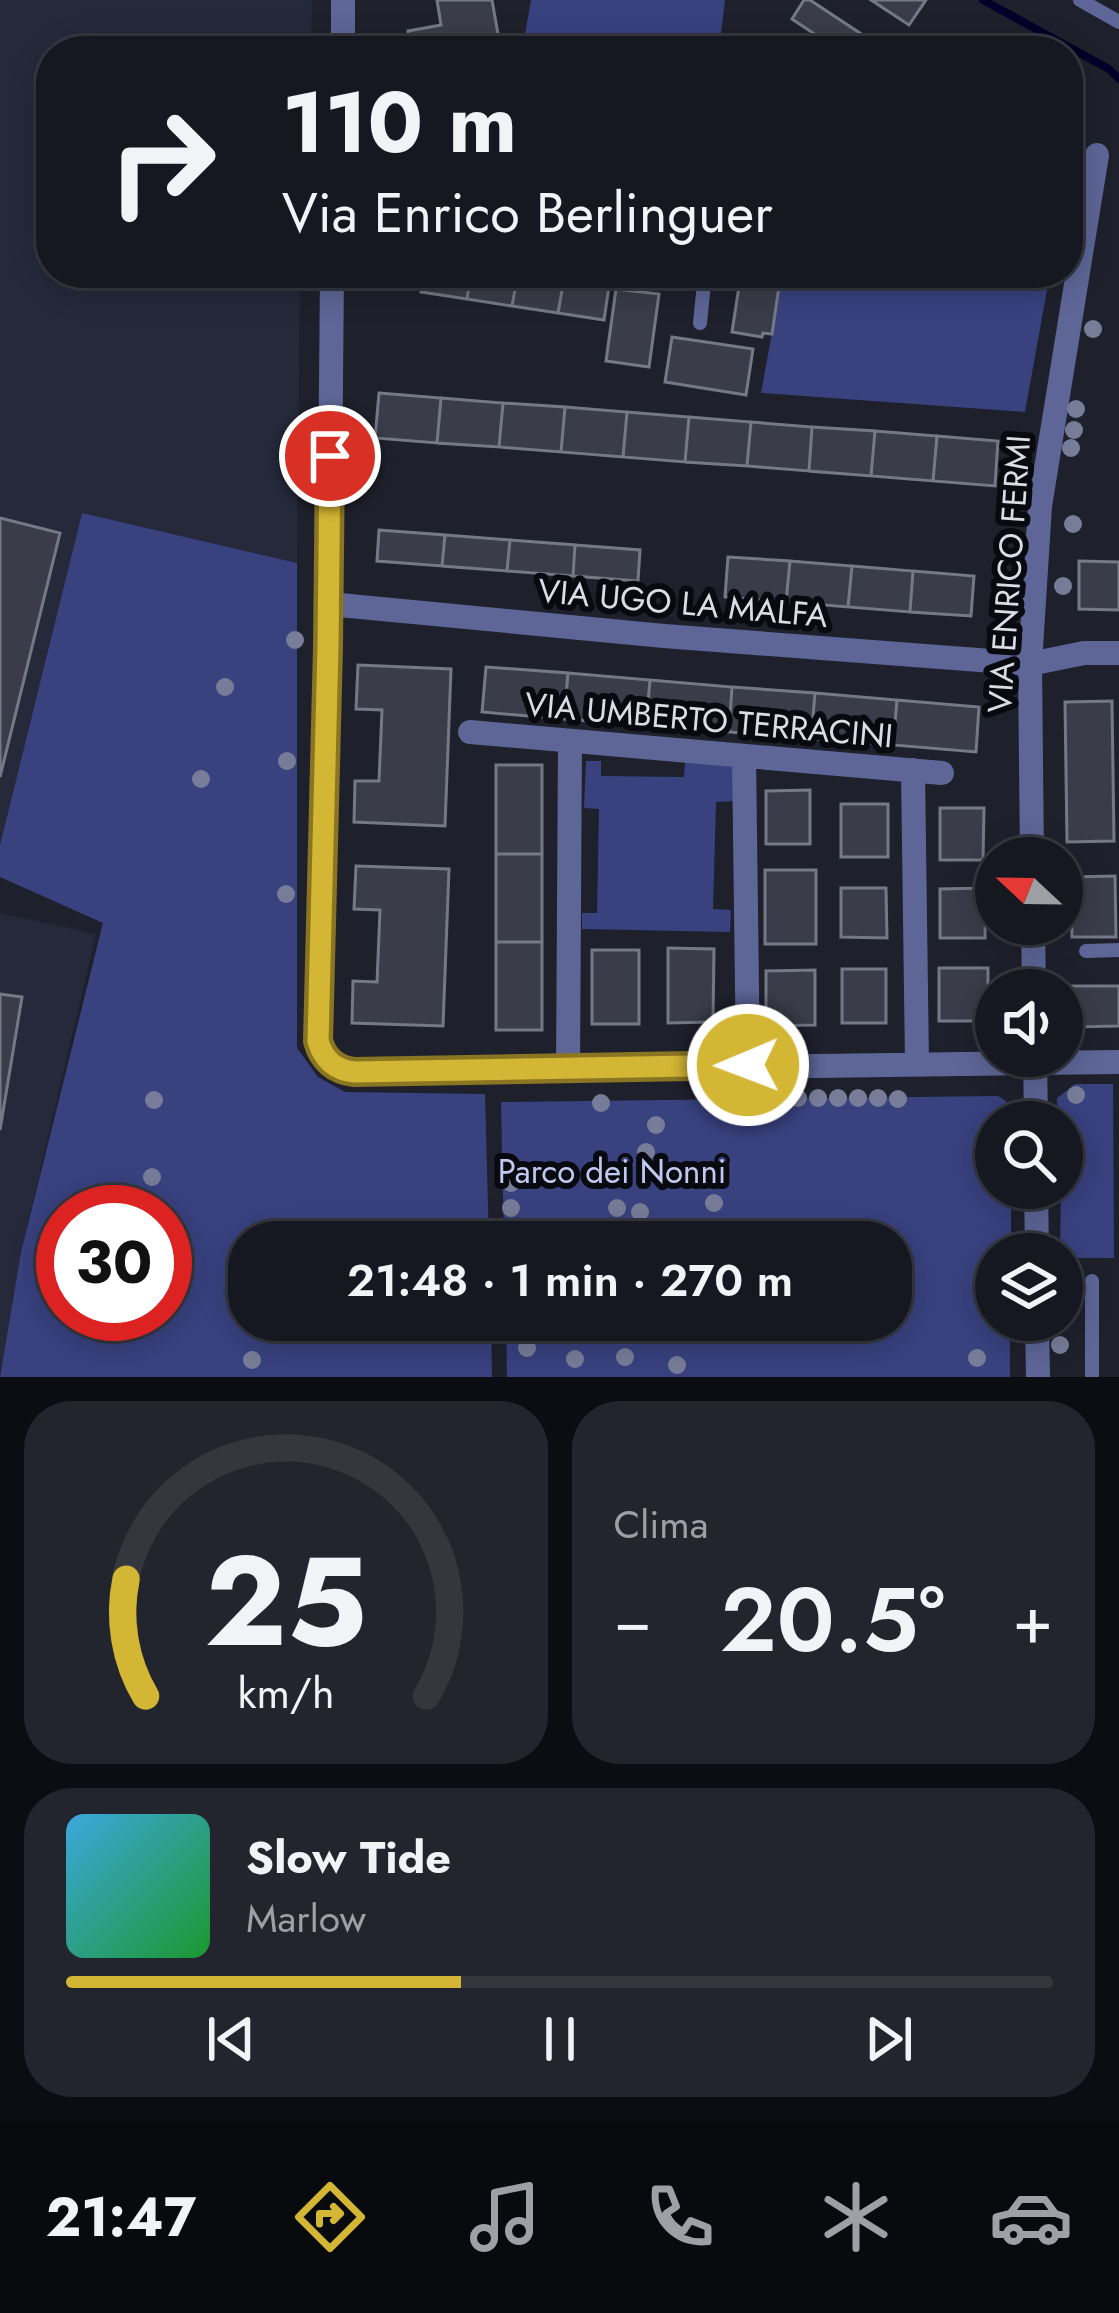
<!DOCTYPE html>
<html lang="it">
<head>
<meta charset="utf-8">
<style>
  :root { --surface:#161821; --page:#23252e; --text:#f1f3f6; --muted:#9ea0a5; --line:#35373f; --accent:#d4b635 }
  body { margin:0; font-family:Jost,sans-serif; background:var(--page); color:var(--text); height:100vh; display:flex; flex-direction:column; font-size:45px; white-space:nowrap }
  * { box-sizing:border-box; margin:0 }
  p { font-size:39px; color:var(--muted) }
  .icon { flex:none; width:66px; height:66px; fill:none; stroke:currentColor; stroke-width:2; stroke-linecap:round; stroke-linejoin:round }
  .map { position:relative; height:1377px; overflow:hidden }
  .side { display:flex; flex-direction:column; gap:24px; padding:24px; background:#0c0d12; flex:1 }
  .side>* { flex:none }
  .hud { position:absolute; left:36px; top:36px; width:1047px; height:252px; border-radius:48px; box-shadow:0 6px 30px #0003,0 0 0 3px var(--line); background:#161821; color:var(--text); overflow:hidden }
  .needle { width:78px; rotate:292deg }
  .buttons { position:absolute; left:975px; top:837px; display:grid; gap:24px }
  .buttons a { display:grid; place-items:center; width:108px; height:108px; border-radius:50%; background:var(--surface); box-shadow:0 6px 30px #0003,0 0 0 3px var(--line); font-size:60px }
  .speed { position:absolute; left:36px; top:1185px; display:flex; gap:24px; font-size:60px; font-weight:700; text-align:center }
  .speed>* { display:grid; place-content:center; width:156px; height:156px; border-radius:50%; background:var(--surface); box-shadow:0 6px 30px #0003,0 0 0 3px var(--line); line-height:1 }
  .speed .limit { border:18px solid #d22; background:#fff; color:#111 }
  .pin { position:absolute; display:grid; place-items:center; width:102px; height:102px; color:#fff; margin:-51px; border:6px solid #fff; border-radius:50%; box-shadow:0 3px 12px #0007 }
  .me { position:absolute; width:132px; margin:-66px; rotate:269deg; stroke-linejoin:round; filter:drop-shadow(0 0 9px #0008) }
  .turn { display:flex; align-items:center; gap:42px; height:252px; padding:0 48px; font-size:54px }
  .turn .icon { width:156px; height:156px; stroke-width:2.5 }
  .turn b { display:block; font-size:84px; line-height:102px }
  .big { font-size:90px; font-weight:600; line-height:1.1 }
  .side .widget { flex:1; display:flex; flex-direction:column; justify-content:center; gap:18px; min-width:0; padding:0 42px; border-radius:48px; background:var(--page) }
  .side .dial { align-items:center; gap:0 }
  .dial svg { height:312px; overflow:visible; fill:none; stroke:var(--line); stroke-width:7; stroke-linecap:round; text-anchor:middle }
  .dial text { fill:var(--text); stroke:none }
  .song { display:flex; align-items:center; gap:36px }
  .cover { width:144px; height:144px; border-radius:18px; background:linear-gradient(135deg,hsl(200 70% 55%),hsl(130 70% 35%)) }
  .played { height:12px; border-radius:6px; background:linear-gradient(90deg,var(--accent) 40%,var(--line) 40%) }
  .keys { display:flex; justify-content:space-around; direction:ltr }
  .heat { display:flex; justify-content:space-between; align-items:center; font-size:66px; direction:ltr }
  .side .tiles { flex:1; display:grid; gap:24px; grid-template-columns:1fr 1fr }
  .widget:last-child { grid-column:span 2 }
  .trip { position:absolute; left:228px; top:1221px; width:684px; height:120px; border-radius:48px; background:var(--surface); box-shadow:0 6px 30px #0003,0 0 0 3px var(--line); font-weight:600; line-height:120px; text-align:center }
  .tab-bar { display:flex; height:192px; justify-content:space-around; align-items:center; background:#090a0d; color:var(--muted) }
  .tab-bar .icon { width:84px; height:84px }
  .tab-bar .on { color:var(--accent) }
  .tab-bar b { font-size:54px; color:var(--text) }
  .map>svg:first-child { display:block }
</style>
</head>
<body>
<div class="map">
<svg width="1119" height="1377" viewBox="0 0 1119 1377">
  <rect width="100%" height="100%" fill="#1e202c"/>
  <path fill="#26293a" d="M0 0H312L311 51H51V273H300L297 563 82 513 0 845Z
    M0 913 96 934 21 1252 0 1374Z"/>
  <path fill="#39417f" fill-rule="evenodd" d="M531 0H725L719 51H522Z
    M783 273H1050L1025 412 761 393Z
    M82 513 297 563V1048L318 1077 345 1092 485 1094 489 1242H249V1320H491L492 1377H0L21 1252 103 923 0 877V845ZM63 1212H165V1314H63Z
    M586 761H601V776L684 777 685 762 735 763 734 801 716 802 713 909 731 910 730 932 582 929V913H597L599 809 584 808Z
    M1075 1084H1113L1114 1258H1062L1060 1254 1062 1122H1058L1057 1098Z
    M998 1096 1012 1105V1122H996V1188H1011V1254H996V1320H1010V1377H507L506 1320H891V1242H504L501 1102Z"/>
  <g fill="none" stroke-linecap="round" stroke-linejoin="round">
    <path stroke="#04002a" stroke-width="8" d="M983 0 1109 69 1119 79"/>
  </g>
  <path fill="#3a3d49" stroke="#757986" stroke-width="3" d="M437 0H492L501 51H412L408 31 441 25Z
    M804 0H810L878 45 874 51H840L792 19Z
    M871 0H926L909 25Z
    M424 273H471L467 299 421 292Z
    M471 273H518L512 306 467 299Z
    M518 273H565L558 313 512 306Z
    M565 273H611L604 320 558 313Z
    M720 273H781L772 334 763 333 762 337 732 332 740 280 719 277Z
    M616 289 659 294 649 367 606 361Z
    M672 337 753 349 746 395 665 382Z
    M379 393 441 398 437 443 375 438Z
    M441 398 503 403 499 447 437 443Z
    M503 403 565 407 561 452 499 447Z
    M565 407 627 412 623 457 561 452Z
    M627 412 689 417 685 462 623 457Z
    M689 417 751 422 747 466 685 462Z
    M751 422 812 427 809 471 747 466Z
    M812 427 875 431 871 476 809 471Z
    M875 431 937 436 933 481 871 476Z
    M937 436 998 441 995 486 933 481Z
    M0 518 60 533 0 777Z
    M379 530 445 535 442 566 377 561Z
    M445 535 510 540 507 571 442 566Z
    M510 540 575 545 573 576 507 571Z
    M575 545 640 550 638 581 573 576Z
    M728 557 790 561 786 602 725 597Z
    M790 561 852 566 848 607 786 602Z
    M1079 561 1119 562V610L1079 609Z
    M852 566 913 571 910 612 848 607Z
    M913 571 974 576 971 616 910 612Z
    M358 665 451 669 445 826 354 822 355 781H379L382 710 356 709Z
    M486 667 568 673 564 719 482 712Z
    M568 673 650 680 646 725 564 719Z
    M650 680 732 687 729 732 646 725Z
    M732 687 815 693 811 739 729 732Z
    M815 693 897 700 893 745 811 739Z
    M897 700 979 707 976 752 893 745Z
    M1112 701 1114 841 1067 842 1065 702Z
    M496 765H542V854H496Z
    M810 790V844H766V791Z
    M841 804H888V857H841Z
    M940 808H984L983 860H940Z
    M496 854H542V942H496Z
    M356 866 449 869 443 1026 352 1023 353 981 377 982 380 910 354 909Z
    M765 870H816V944H765Z
    M1115 876 1116 937H1072L1071 877Z
    M841 888H886L887 938 841 937Z
    M986 888 985 938H940V889Z
    M496 942H542V1030H496Z
    M668 948 714 949 713 1022 668 1023Z
    M592 950H639V1024H592Z
    M939 968H988V1021H939Z
    M842 969H886V1023H842Z
    M815 970V1025L766 1026V971Z
    M1071 986H1119V1026L1072 1027Z
    M0 994 22 997 0 1130Z"/>
  <g fill="none" stroke-linecap="round" stroke-linejoin="round">
    <path stroke="#5d6697" stroke-width="14" d="M1080 0 1119 22
      M700 323 705 273
      M1086 951 1119 950
      M1092 1281V1377"/>
    <path stroke="#5d6697" stroke-width="24" d="M343 51V0
      M332 273 329 604 318 1041C323 1059 335 1070 354 1072L1119 1062
      M329 604 664 636 1030 664 1084 653H1119
      M470 732 942 773
      M744 756 748 1065
      M913 770 917 1064
      M1032 858 1030 664 1040 506 1097 155
      M1033 924 1034 990
      M1035 1056 1036 1122
      M568 1069 570 741
      M1036 1188 1037 1254
      M1037 1320 1038 1377"/>
  </g>
  <g fill="#777d98">
    <circle cx="1093" cy="329" r="9"/>
    <circle cx="1076" cy="409" r="9"/>
    <circle cx="1074" cy="430" r="9"/>
    <circle cx="1071" cy="448" r="9"/>
    <circle cx="1073" cy="524" r="9"/>
    <circle cx="1063" cy="586" r="9"/>
    <circle cx="295" cy="640" r="9"/>
    <circle cx="225" cy="687" r="9"/>
    <circle cx="287" cy="761" r="9"/>
    <circle cx="201" cy="779" r="9"/>
    <circle cx="286" cy="894" r="9"/>
    <circle cx="1076" cy="1095" r="9"/>
    <circle cx="759" cy="1097" r="9"/>
    <circle cx="778" cy="1098" r="9"/>
    <circle cx="798" cy="1098" r="9"/>
    <circle cx="818" cy="1098" r="9"/>
    <circle cx="838" cy="1098" r="9"/>
    <circle cx="858" cy="1098" r="9"/>
    <circle cx="878" cy="1098" r="9"/>
    <circle cx="898" cy="1099" r="9"/>
    <circle cx="154" cy="1100" r="9"/>
    <circle cx="601" cy="1103" r="9"/>
    <circle cx="656" cy="1125" r="9"/>
    <circle cx="646" cy="1152" r="9"/>
    <circle cx="152" cy="1177" r="9"/>
    <circle cx="511" cy="1183" r="9"/>
    <circle cx="714" cy="1203" r="9"/>
    <circle cx="511" cy="1208" r="9"/>
    <circle cx="617" cy="1208" r="9"/>
    <circle cx="640" cy="1212" r="9"/>
    <circle cx="1060" cy="1345" r="9"/>
    <circle cx="527" cy="1348" r="9"/>
    <circle cx="625" cy="1357" r="9"/>
    <circle cx="977" cy="1358" r="9"/>
    <circle cx="575" cy="1359" r="9"/>
    <circle cx="252" cy="1360" r="9"/>
    <circle cx="677" cy="1365" r="9"/>
  </g>
  <g fill="none" stroke-linecap="round" stroke-linejoin="round">
    <g stroke="#8a7622" stroke-width="30">
      <path id="route" d="M330 456 328 647 318 1041C323 1059 335 1070 354 1072L748 1065"/>
    </g>
    <use href="#route" stroke="#d4b635" stroke-width="21"/>
  </g>
  <g text-anchor="middle" dominant-baseline="central" stroke-width="12" stroke-linejoin="round" paint-order="stroke">
    <g font-size="33" fill="#dbdde5" stroke="#090a0f">
      <text transform="translate(1009 574) rotate(-86)">VIA ENRICO FERMI</text>
      <text transform="translate(683 603) rotate(5)">VIA UGO LA MALFA</text>
      <text transform="translate(709 720) rotate(5)">VIA UMBERTO TERRACINI</text>
    </g>
    <g font-size="33" fill="#c0c9f0" stroke="#090a0f">
      <text x="612" y="1171">Parco dei Nonni</text>
    </g>
  </g>
</svg>
<div class="buttons">
<a><svg class="needle" viewBox="-14 -14 28 28"><path d="M0-13l5 13h-10z" fill="#e53935"/><path d="M0 13l5-13h-10z" fill="#9ea0a5"/></svg></a>
<a><svg class="icon" aria-label="sound" viewBox="0 0 24 24"><path d="M4 9h4l5-4v14l-5-4H4zM17 9q2 3 0 6"/></svg></a>
<a><svg class="icon" aria-label="search" viewBox="0 0 24 24"><circle cx="10" cy="10" r="6"/><path d="M15 15l6 6"/></svg></a>
<a><svg class="icon" aria-label="layers" viewBox="0 0 24 24"><path d="M12 4l9 5-9 5-9-5zM3 14l9 5 9-5"/></svg></a>
</div>
<div class="speed"><div class="limit">30</div></div>
<div class="pin" style="left:330px;top:456px;background:#d93025"><svg class="icon" aria-label="arrive" viewBox="0 0 24 24"><path d="M6 21V4h12l-3 4 3 4H6"/></svg></div>
<svg class="me" style="left:748px;top:1065px" viewBox="-20 -20 40 40"><circle r="17" fill="#d4b635" stroke="#fff" stroke-width="3"/><path d="M0-11L8 9 0 5-8 9z" fill="#fff"/></svg>
<div class="trip">21:48 · 1 min · 270 m</div>
<div class="hud">
<div class="turn"><svg class="icon" aria-label="right" viewBox="0 0 24 24"><path d="M7 20v-9h11M14 6l5 5-5 5"/></svg><div><b>110 m</b>Via Enrico Berlinguer</div></div>
</div>
</div>
<section class="side">
<div class="tiles">
<div class="widget dial"><svg viewBox="0 0 100 80">
<path d="M14 69A42 42 0 1 1 86 69"/>
<path d="M14 69A42 42 0 0 1 9 39" stroke="#d4b635"/>
<text x="50" y="56" font-size="32" font-weight="700">25</text>
<text x="50" y="72" font-size="11">km/h</text>
</svg></div>
<div class="widget"><p>Clima</p>
<div class="heat"><a>−</a><b class="big">20.5°</b><a>+</a></div>
</div>
<div class="widget">
<div class="song"><i class="cover"></i><div><b>Slow Tide</b><p>Marlow</p></div></div>
<div class="played"></div>
<div class="keys"><svg class="icon" aria-label="previous" viewBox="0 0 24 24"><path d="M18 5L8 12l10 7zM5 5v14"/></svg><svg class="icon" aria-label="pause" viewBox="0 0 24 24"><path d="M8 5v14M16 5v14"/></svg><svg class="icon" aria-label="next" viewBox="0 0 24 24"><path d="M6 5l10 7-10 7zM19 5v14"/></svg></div>
</div>
</div>
</section>
<nav class="tab-bar">
<b>21:47</b>
<svg class="icon on" aria-label="directions" viewBox="0 0 24 24"><path d="M12 3l9 9-9 9-9-9zM9 14v-3h6M13 9l2 2-2 2"/></svg>
<svg class="icon" aria-label="music" viewBox="0 0 24 24"><path d="M9 18V5l10-2v13"/><circle cx="6" cy="18" r="3"/><circle cx="16" cy="16" r="3"/></svg>
<svg class="icon" aria-label="phone" viewBox="0 0 24 24"><path d="M5 4h4l2 5-3 2q2 4 5 5l2-3 5 2v4C11 20 4 13 5 4z"/></svg>
<svg class="icon" aria-label="climate" viewBox="0 0 24 24"><path d="M12 3v18M4 7l16 10M4 17L20 7"/></svg>
<svg class="icon" aria-label="car" viewBox="0 0 24 24"><path d="M5 17H2v-5l4-1 3-4h7l3 4 3 1v5h-3M9 17h6M6 11h13"/><circle cx="7" cy="17" r="2"/><circle cx="17" cy="17" r="2"/></svg>
</nav>
</body>
</html>
